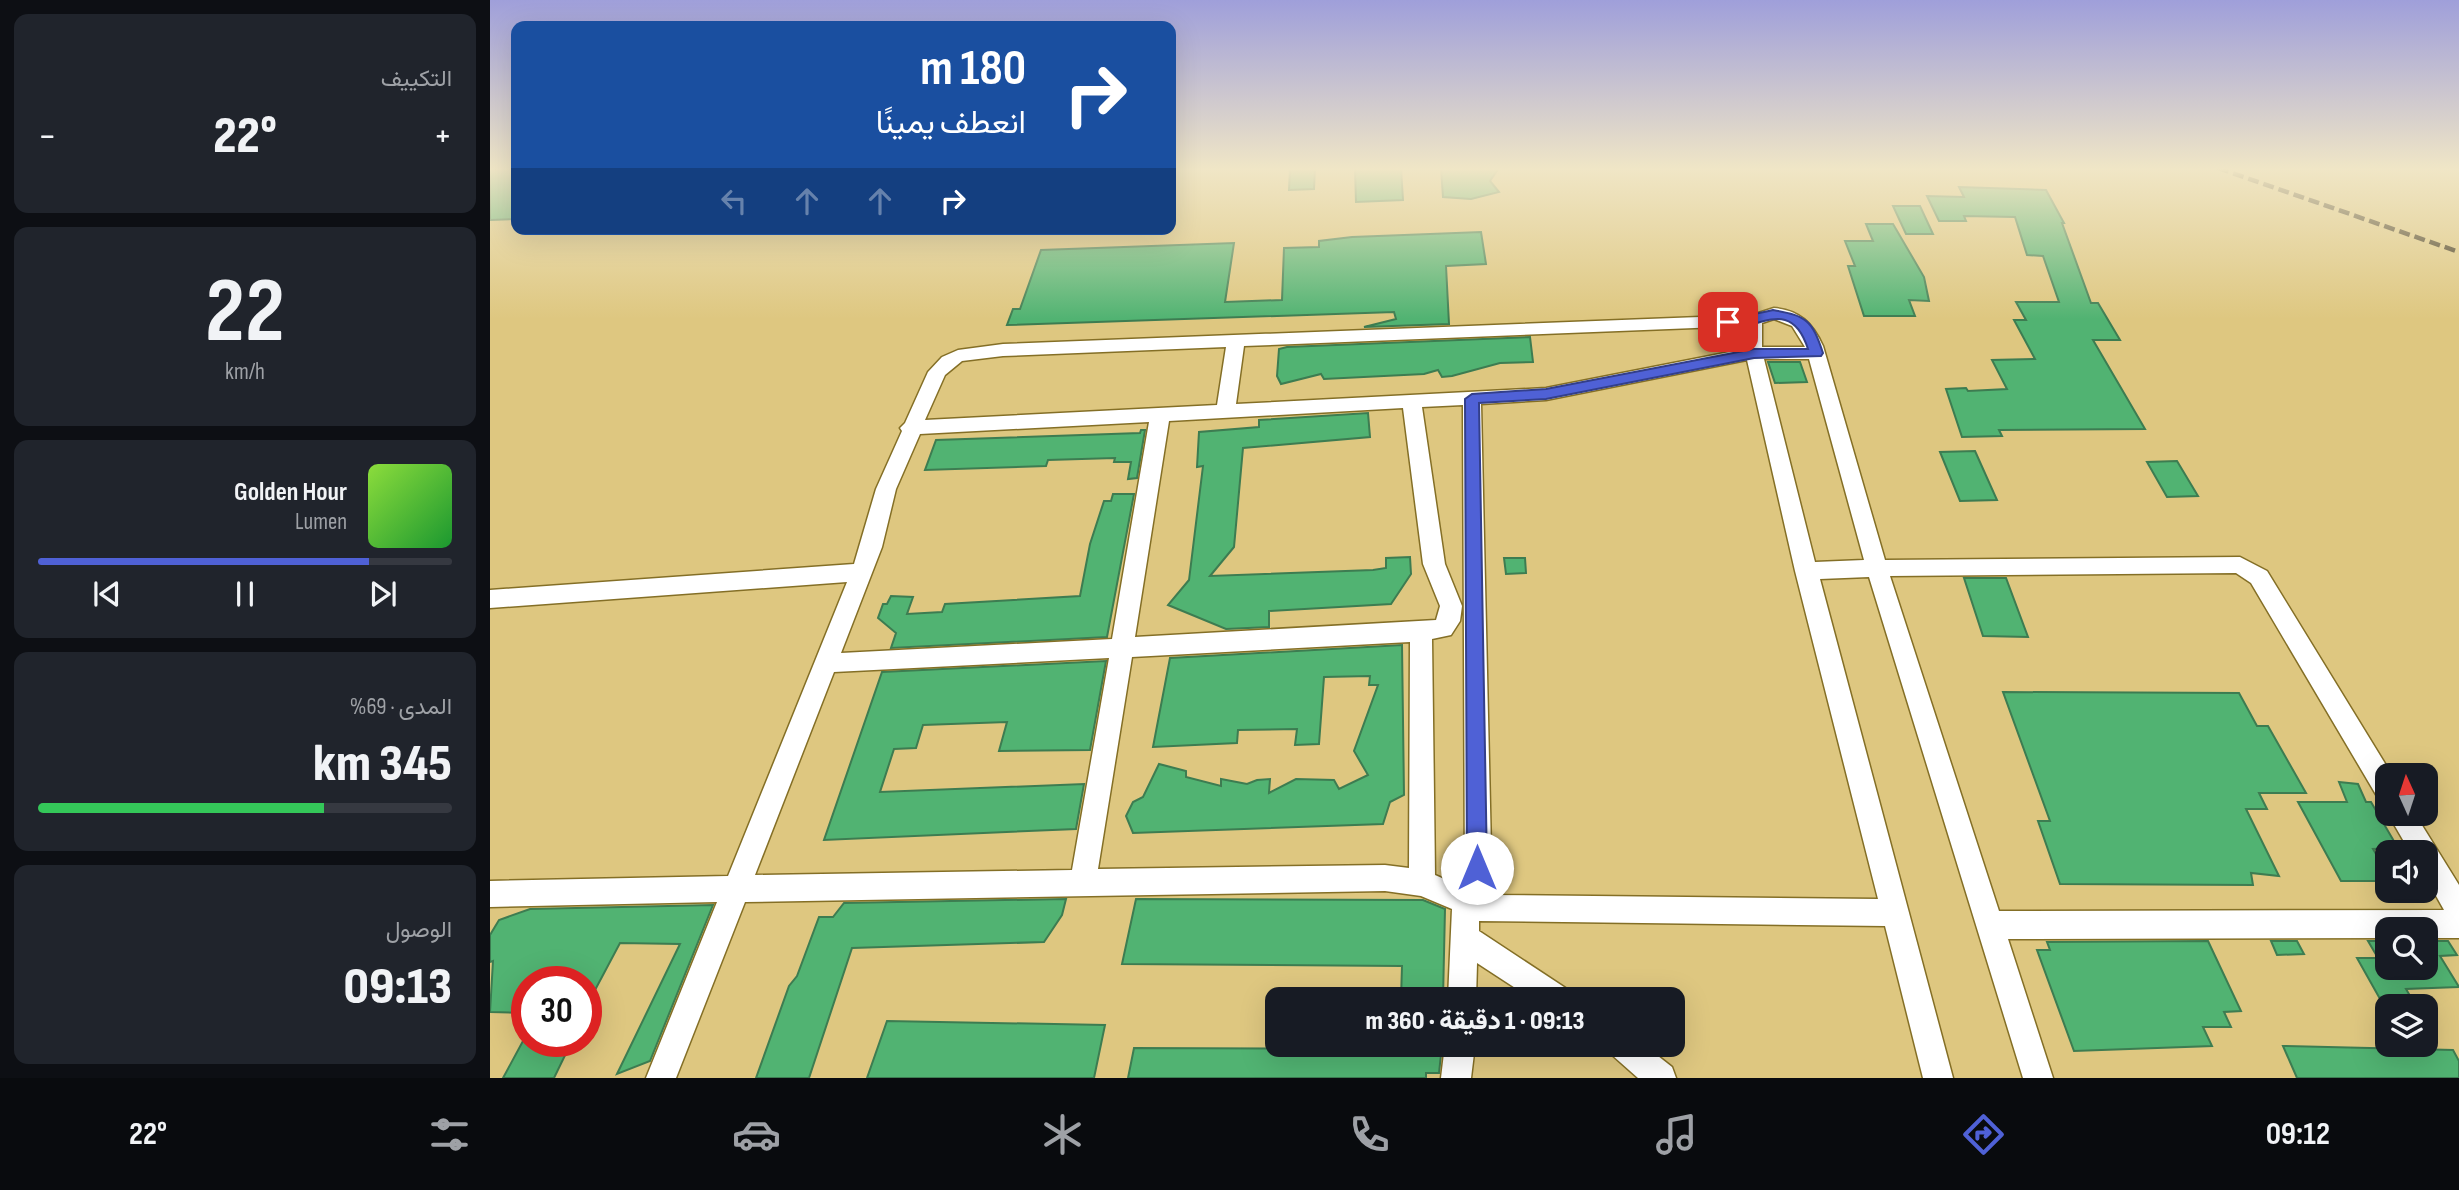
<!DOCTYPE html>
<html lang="ar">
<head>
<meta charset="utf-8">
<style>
  :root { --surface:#171b24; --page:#20242c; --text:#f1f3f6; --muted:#9ea1a6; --line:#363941; --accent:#4f61d6 }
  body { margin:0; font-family:"Sofia Sans Condensed",Vazirmatn,sans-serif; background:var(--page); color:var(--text); direction:rtl; height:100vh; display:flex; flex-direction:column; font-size:26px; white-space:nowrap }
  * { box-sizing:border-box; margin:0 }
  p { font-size:23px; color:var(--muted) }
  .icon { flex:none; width:38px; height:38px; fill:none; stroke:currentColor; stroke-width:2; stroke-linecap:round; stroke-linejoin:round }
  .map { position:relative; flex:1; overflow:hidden; direction:ltr }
  .panel { display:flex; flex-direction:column; gap:14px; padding:14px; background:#0d0f14; width:490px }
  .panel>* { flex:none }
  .hud { position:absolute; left:21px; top:21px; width:665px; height:214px; border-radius:14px; box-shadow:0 7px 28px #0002; direction:rtl; background:#1a4fa0; color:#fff; overflow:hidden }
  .needle { width:46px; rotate:357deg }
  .fabs { position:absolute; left:1885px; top:763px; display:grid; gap:14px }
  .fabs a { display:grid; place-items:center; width:63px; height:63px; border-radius:14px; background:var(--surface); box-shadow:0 7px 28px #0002; font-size:35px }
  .speed { position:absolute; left:21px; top:966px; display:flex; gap:14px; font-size:35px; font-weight:700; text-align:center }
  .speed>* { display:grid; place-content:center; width:91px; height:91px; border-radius:50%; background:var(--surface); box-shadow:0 7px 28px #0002; line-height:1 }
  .speed .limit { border:10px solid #d22; background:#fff; color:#111 }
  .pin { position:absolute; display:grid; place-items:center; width:60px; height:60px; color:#fff; margin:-30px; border-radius:14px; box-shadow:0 4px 10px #0006 }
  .me { position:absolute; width:77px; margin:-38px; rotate:0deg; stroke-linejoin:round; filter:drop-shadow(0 0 5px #0008) }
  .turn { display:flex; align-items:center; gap:24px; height:147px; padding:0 35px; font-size:32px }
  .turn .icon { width:91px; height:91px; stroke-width:2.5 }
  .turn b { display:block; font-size:49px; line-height:60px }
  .lanes { display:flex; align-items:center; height:66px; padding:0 35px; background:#0003; justify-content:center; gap:35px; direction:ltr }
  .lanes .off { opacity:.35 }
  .big { font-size:52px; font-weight:800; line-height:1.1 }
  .panel .card { flex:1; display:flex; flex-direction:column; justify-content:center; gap:10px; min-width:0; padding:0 24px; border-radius:14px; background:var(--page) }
  .panel .dial { align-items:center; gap:0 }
  .dial b { font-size:91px; line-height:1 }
  .song { display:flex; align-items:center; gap:21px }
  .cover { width:84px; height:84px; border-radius:10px; background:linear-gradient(135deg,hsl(90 70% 55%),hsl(130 70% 35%)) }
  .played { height:7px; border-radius:4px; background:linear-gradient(90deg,var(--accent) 80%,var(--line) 80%) }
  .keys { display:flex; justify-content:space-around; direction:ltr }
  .heat { display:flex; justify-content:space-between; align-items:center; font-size:38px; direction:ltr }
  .charge { height:10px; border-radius:5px; background:linear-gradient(90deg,#34c759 69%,var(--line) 0) }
  .trip { position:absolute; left:775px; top:987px; width:420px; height:70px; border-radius:14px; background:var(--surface); box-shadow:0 7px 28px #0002; font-weight:800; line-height:70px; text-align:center; direction:rtl }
  .menu { display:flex; height:112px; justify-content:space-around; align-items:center; background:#090b0e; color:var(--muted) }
  .menu .icon { width:49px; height:49px }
  .menu .selected { color:var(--accent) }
  .menu b { font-size:32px; color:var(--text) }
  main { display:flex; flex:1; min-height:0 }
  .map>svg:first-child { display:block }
</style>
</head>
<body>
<main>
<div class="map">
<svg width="1969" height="1078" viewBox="0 0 1969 1078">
  <rect width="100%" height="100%" fill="#dec780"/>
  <path fill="#51b372" stroke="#3d7c51" stroke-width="2" d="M800 168H825L824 189 799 190Z
    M865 168H911L913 200 866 202Z
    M951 168H1009L1000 181 1009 192 981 199 953 197Z
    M26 169V219L0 220V170Z
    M1469 187 1556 190 1574 223H1572L1601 303H1608L1630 340H1603L1655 429 1509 430 1512 436 1472 437 1456 389 1476 388 1478 391 1517 389 1502 360 1545 359 1524 320H1536L1526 302H1569L1553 256 1537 255 1525 217 1474 216 1476 221H1449L1437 196 1474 197Z
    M1403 206H1430L1443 234H1416Z
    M1376 224H1403L1434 277 1439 301 1419 300 1425 316H1374L1358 266H1365L1355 241H1383Z
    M991 232 996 264 956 266 959 324 874 327 906 319 904 312 517 325 523 309H530L551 250 744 243 735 302 792 300 794 248 829 247V241L862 237Z
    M1040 337 1043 362 1010 363 962 376 952 377 948 370 934 374 834 379 831 374 791 384 787 376 789 349 797 347Z
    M1278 362H1310L1317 382 1285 383Z
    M878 413 880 437 753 448 744 547 720 576 883 570 896 568V558L920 557 921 574 901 604 779 611V627L736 629 678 605 699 580 713 466 707 467 709 432 769 427V420Z
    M651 430H655L647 478 638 479 641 462H624L625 458 558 460 556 466 435 470 446 440 650 433Z
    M1485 451 1507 500 1470 501 1450 452Z
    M1687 461 1708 496 1677 497 1657 462Z
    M623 494H644L617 637 401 648 406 633 388 618 393 604H397L401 596 423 597 417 614 452 612 455 604 590 596 600 544 614 501H621Z
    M1014 558H1035L1036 573 1016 574Z
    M1474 578H1516L1538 637 1493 636Z
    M912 645 914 795 900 802 893 824 643 833 636 816 643 802 653 797 669 764 696 771V777L731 786V779L757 784 767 780 780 779 779 793 806 779 844 780 849 789 878 775 864 751 888 685H879L880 676 834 677 829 744 805 745 807 729 748 730 747 743 663 747 680 658Z
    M616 661 600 750 509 751 517 722 433 725 426 748 404 749 390 792 594 784 586 829 334 840 392 672Z
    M1513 692 1749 693 1767 726H1778L1816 793H1769L1777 809H1756L1789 876 1761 873 1763 885 1570 884 1548 821H1560Z
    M1849 782 1868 784 1876 802H1881L1908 848 1883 849 1897 873V881H1851L1808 802H1857Z
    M576 899 572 915 554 942 362 948 319 1078H266L299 986 307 976 329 917H343L354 903Z
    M646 899 933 900 955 909 953 999H911L912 966 632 964Z
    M223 905 160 1061 127 1074 190 944 130 943 96 1007V982H37V1013L0 1012 3 961 0 962V935L9 920 40 909Z
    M1718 941 1751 1011 1734 1012 1741 1027H1713L1722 1046 1584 1051 1547 950H1560L1557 942Z
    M1781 941H1807L1814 954 1787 955Z
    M1936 941H1958L1967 955 1950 956 1969 987 1916 989 1926 1006H1894L1867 958H1888L1878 941H1897V968H1936Z
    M397 1021 615 1025 604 1078H377Z
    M33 1041H82L64 1078H13Z
    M909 1045H952L949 1073H936V1078H638L644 1048 908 1049Z
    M1793 1046 1963 1050 1969 1061V1078H1807Z"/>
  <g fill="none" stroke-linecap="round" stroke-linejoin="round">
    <g stroke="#846f26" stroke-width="3">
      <path id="street" d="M1284 308C1310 310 1323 324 1333 346L1395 560 1750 557 1777 571 1902 775H1897V801L1888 798 1761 583 1746 573 1400 576 1509 911 1954 910 1936 878V852H1920L1898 814H1925L1969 885V938H1936V929H1897V938L1518 939 1563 1078H1533L1379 577 1330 579 1463 1078H1433L1395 926 989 921V931L1077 989 1081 999H1042L987 963 986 999H958L962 909 931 896 895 891 255 902 186 1078H156L227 902 0 907V881L238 876 357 582 0 608V590L364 564 386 489 412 431 410 428 415 423 438 372 452 357 468 350 513 344 1262 315ZM1284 319 1302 326 1315 347H1272V323ZM1255 326V349L1056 388 746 404 754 346ZM736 347 727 405 435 420 455 375 472 361 513 356ZM1274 359H1319L1374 560 1325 562ZM1257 360 1305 571 1388 899 1002 895 991 404 1056 400ZM973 405 975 888 945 875 942 639 961 635 970 621 972 606 955 564 932 407ZM913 408 933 564 950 606 946 620 645 637 679 421ZM659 422 622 639 351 653 392 547 406 489 430 434ZM920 642 919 868 895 865 608 869 642 657ZM619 658 582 870 265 875 344 672Z
        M955 1045H985L981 1078H951Z
        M1117 1045H1154L1182 1067 1186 1078H1148L1122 1055Z"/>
    </g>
    <use href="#street" fill="#fff" fill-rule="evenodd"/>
    <path stroke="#31270f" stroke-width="4.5" stroke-dasharray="11 5" stroke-linecap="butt" d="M1728 168 1969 252"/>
  </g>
  <linearGradient id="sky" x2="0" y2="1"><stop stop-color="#9f9fda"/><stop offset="0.53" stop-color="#f0e6c6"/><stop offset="1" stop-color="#f0e6c6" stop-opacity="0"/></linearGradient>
  <rect width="1969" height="319" fill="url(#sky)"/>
  <path fill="#4f61d6" stroke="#333f8b" stroke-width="2" d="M1283 310C1317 316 1322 320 1333 353L1331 356 1264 358 1056 399 989 403 997 868 994 875 987 877 980 875 977 868 975 399 982 394 1056 389 1264 349H1318C1298 287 1256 344 1231 322 1238 316 1271 314 1283 310Z"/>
</svg>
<div class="fabs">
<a><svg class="needle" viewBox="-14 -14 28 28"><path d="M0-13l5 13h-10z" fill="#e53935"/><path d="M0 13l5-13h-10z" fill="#9ea1a6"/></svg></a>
<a><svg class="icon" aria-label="sound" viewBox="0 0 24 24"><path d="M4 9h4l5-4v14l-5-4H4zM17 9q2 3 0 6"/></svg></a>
<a><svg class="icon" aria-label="search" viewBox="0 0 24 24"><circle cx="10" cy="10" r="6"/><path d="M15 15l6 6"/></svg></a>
<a><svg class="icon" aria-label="layers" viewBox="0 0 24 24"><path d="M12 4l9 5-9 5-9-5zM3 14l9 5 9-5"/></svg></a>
</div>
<div class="speed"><div class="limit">30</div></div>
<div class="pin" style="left:1238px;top:322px;background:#d93025"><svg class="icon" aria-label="arrive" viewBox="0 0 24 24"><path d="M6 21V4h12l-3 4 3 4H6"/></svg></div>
<svg class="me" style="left:987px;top:868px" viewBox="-20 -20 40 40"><circle r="19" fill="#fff"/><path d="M0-13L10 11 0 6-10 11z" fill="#4f61d6"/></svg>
<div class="trip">09:13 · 1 دقيقة · 360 m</div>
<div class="hud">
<div class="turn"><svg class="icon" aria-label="right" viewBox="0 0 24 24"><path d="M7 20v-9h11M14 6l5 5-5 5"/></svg><div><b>180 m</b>انعطف يمينًا</div></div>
<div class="lanes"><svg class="icon off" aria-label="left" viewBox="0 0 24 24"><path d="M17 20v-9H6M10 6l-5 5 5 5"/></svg><svg class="icon off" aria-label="ahead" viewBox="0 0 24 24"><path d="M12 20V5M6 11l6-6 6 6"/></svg><svg class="icon off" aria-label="ahead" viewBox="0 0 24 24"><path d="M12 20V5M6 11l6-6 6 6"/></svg><svg class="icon" aria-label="right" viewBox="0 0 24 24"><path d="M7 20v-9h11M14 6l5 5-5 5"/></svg></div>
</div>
</div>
<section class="panel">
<div class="card"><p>التكييف</p>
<div class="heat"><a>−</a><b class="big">22°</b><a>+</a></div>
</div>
<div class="card dial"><b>22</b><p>km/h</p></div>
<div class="card">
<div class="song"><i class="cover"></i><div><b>Golden Hour</b><p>Lumen</p></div></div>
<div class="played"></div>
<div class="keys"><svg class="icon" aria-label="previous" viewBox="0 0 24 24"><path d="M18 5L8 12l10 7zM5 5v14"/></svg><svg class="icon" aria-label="pause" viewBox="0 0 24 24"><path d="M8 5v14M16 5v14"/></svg><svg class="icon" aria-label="next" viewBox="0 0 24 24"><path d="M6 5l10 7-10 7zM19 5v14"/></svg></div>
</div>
<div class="card"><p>المدى · 69%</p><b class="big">345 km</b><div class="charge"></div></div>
<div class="card"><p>الوصول</p><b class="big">09:13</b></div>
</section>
</main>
<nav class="menu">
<b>09:12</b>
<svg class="icon selected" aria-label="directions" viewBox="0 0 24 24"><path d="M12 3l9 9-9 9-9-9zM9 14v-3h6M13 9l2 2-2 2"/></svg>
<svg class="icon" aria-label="music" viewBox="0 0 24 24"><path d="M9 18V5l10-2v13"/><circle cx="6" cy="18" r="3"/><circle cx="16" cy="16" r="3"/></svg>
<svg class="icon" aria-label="phone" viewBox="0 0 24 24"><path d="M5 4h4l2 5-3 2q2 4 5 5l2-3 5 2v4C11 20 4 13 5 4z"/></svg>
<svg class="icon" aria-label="climate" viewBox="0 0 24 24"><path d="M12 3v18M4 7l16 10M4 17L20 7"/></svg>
<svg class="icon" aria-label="car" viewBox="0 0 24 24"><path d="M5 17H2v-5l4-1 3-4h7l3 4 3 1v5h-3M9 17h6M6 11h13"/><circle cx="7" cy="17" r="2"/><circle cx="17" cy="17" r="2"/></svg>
<svg class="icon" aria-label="filters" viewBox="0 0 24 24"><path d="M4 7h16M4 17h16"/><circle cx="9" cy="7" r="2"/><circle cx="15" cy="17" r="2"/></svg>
<b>22°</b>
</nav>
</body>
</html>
